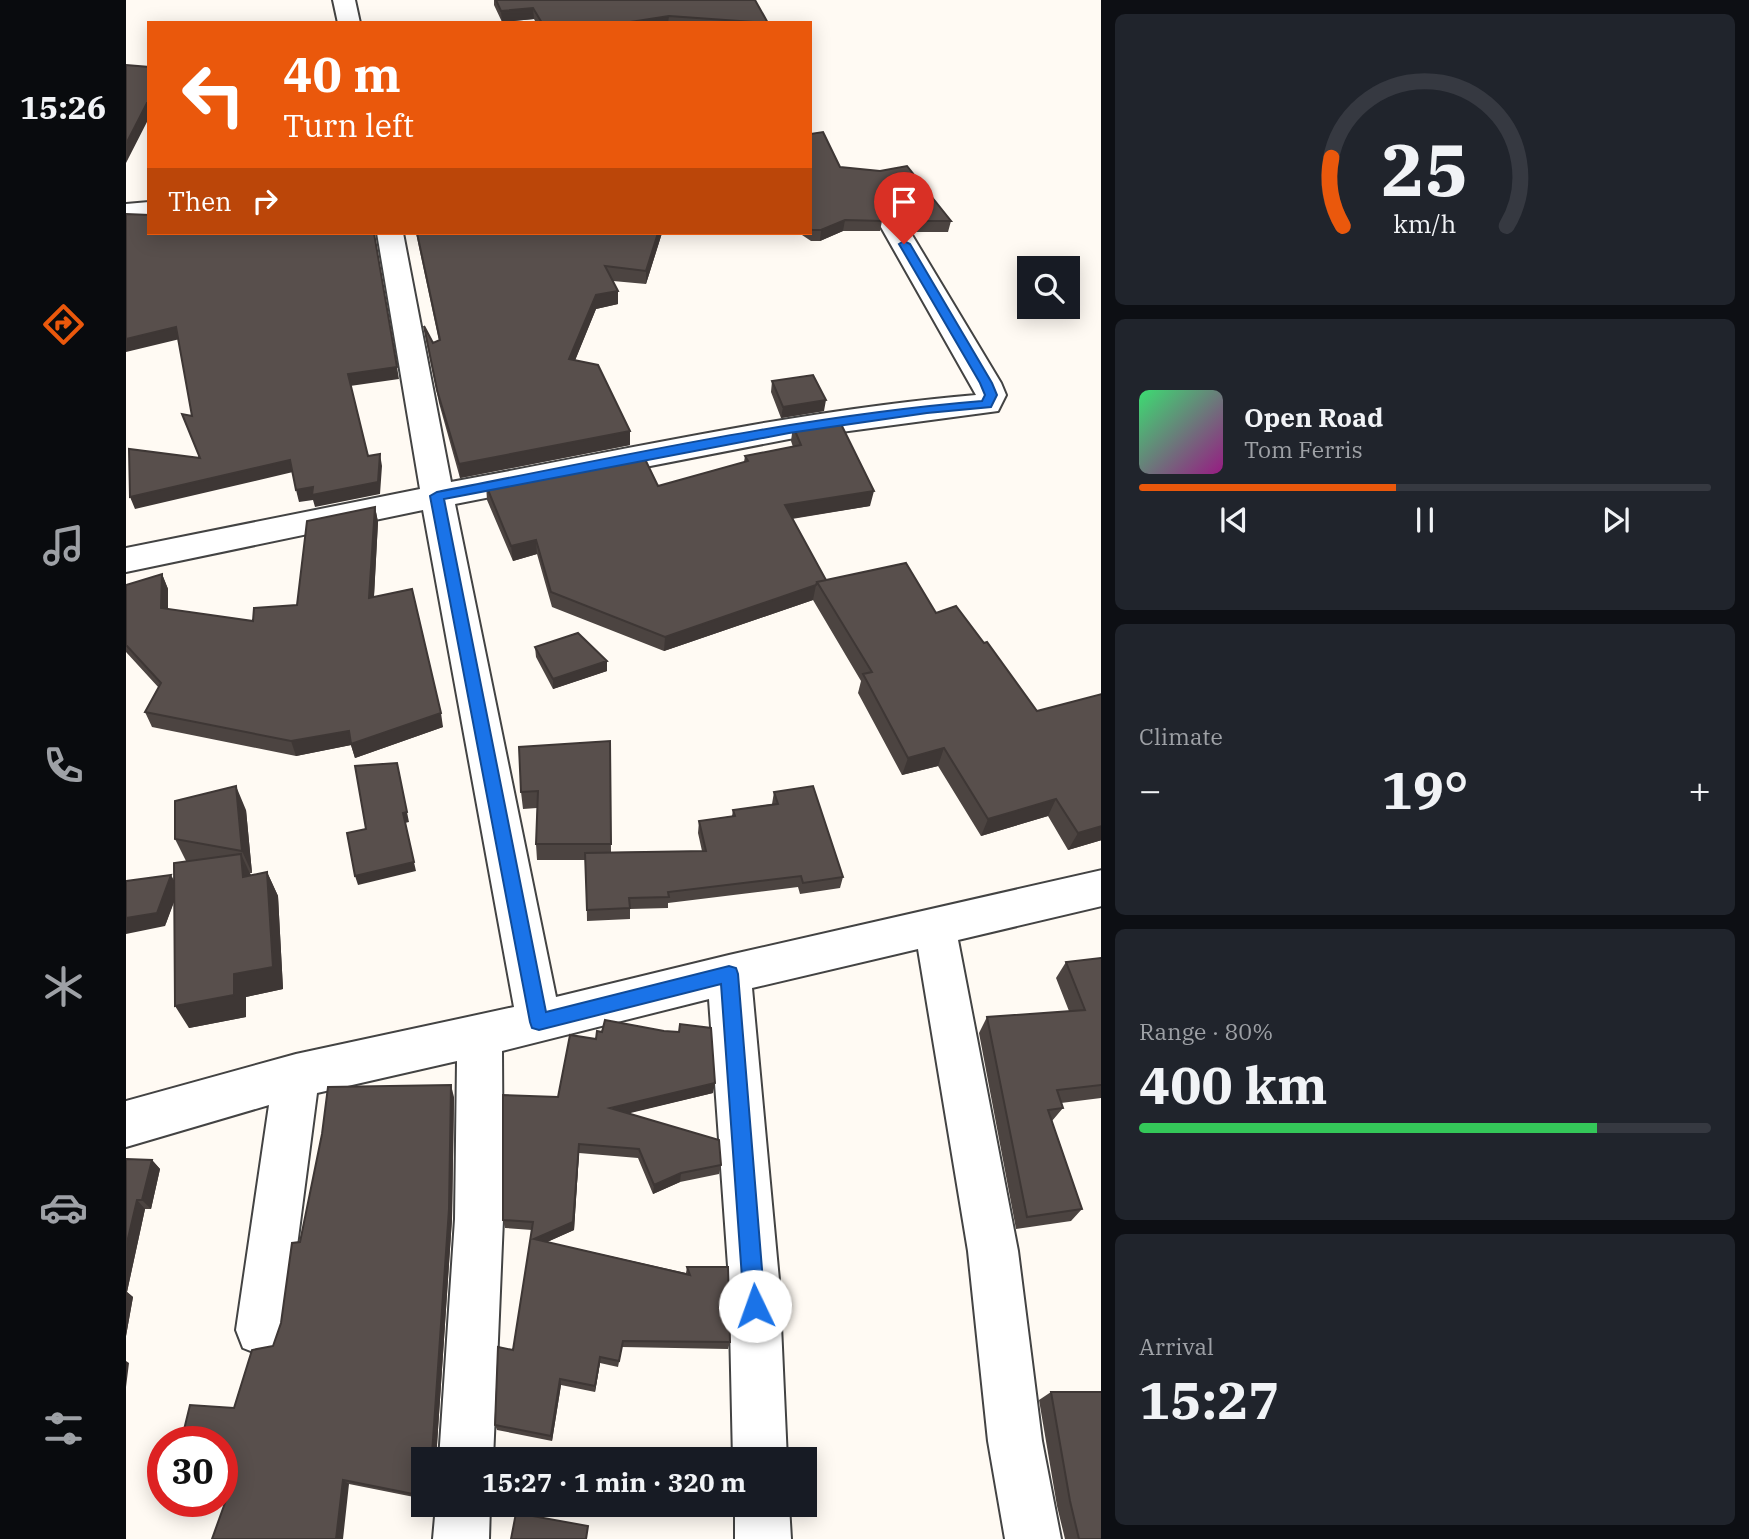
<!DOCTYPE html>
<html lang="en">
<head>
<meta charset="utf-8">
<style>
  :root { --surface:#171b24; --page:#20242c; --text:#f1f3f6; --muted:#9ea1a6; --line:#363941; --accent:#ea580c }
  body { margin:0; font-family:"IBM Plex Serif",serif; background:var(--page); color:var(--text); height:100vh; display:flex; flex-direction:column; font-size:26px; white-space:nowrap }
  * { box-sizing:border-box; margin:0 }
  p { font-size:23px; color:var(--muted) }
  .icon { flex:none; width:38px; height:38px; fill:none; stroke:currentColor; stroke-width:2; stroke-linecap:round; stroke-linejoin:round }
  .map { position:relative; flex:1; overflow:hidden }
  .sheet { display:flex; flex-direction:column; gap:14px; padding:14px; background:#0d0f14; width:648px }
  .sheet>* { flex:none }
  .top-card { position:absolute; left:21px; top:21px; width:665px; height:214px; border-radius:0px; box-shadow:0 4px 18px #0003; background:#ea580c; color:#fff; overflow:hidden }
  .buttons { position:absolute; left:891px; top:256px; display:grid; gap:14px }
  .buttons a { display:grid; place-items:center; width:63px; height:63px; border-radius:0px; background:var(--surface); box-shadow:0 4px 18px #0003; font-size:35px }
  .speed { position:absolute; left:21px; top:1426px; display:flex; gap:14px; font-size:35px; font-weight:700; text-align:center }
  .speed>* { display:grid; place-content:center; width:91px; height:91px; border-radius:50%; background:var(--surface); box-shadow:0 4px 18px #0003; line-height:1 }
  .speed .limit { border:10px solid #d22; background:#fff; color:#111 }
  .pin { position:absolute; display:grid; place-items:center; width:60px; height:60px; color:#fff; margin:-72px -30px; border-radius:50% 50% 50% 0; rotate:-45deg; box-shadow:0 0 7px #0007 }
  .pin .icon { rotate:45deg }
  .me { position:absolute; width:77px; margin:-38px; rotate:357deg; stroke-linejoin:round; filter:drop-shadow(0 0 5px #0008) }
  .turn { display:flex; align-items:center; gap:24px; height:147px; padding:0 21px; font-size:32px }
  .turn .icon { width:91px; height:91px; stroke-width:2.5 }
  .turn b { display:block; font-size:49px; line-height:60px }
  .then { display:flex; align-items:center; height:66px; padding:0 21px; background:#0003; gap:14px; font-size:26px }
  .big { font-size:52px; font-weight:700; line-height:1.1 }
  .sheet .card { flex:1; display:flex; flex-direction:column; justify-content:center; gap:10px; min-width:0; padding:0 24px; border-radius:10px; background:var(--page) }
  .sheet .dial { align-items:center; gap:0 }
  .dial svg { height:182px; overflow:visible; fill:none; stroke:var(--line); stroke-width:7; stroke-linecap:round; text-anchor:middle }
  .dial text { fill:var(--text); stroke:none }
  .song { display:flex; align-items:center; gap:21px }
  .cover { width:84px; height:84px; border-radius:10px; background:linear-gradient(135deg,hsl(140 70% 55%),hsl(310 70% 35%)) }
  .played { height:7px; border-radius:4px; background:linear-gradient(90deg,var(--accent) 45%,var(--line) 45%) }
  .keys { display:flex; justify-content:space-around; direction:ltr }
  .heat { display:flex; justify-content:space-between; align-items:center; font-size:38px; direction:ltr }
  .charge { height:10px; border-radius:5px; background:linear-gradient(90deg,#34c759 80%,var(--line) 0) }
  .trip { position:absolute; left:285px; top:1447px; width:406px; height:70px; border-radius:0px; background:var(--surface); box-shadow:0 4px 18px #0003; font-weight:700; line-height:70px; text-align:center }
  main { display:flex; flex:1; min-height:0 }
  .menu { display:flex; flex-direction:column; width:126px; justify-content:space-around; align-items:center; background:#090b0e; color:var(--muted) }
  .menu .icon { width:49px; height:49px }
  .menu .current { color:var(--accent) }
  .menu b { font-size:32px; color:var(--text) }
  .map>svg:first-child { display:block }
</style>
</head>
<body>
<main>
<nav class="menu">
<b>15:26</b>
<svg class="icon current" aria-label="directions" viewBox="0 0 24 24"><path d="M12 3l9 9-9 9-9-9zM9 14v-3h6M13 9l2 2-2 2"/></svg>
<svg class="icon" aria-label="music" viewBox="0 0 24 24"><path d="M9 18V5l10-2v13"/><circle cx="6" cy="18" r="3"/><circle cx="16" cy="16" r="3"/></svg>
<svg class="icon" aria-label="phone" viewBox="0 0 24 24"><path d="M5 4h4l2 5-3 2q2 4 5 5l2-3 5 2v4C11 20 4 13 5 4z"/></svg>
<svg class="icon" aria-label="climate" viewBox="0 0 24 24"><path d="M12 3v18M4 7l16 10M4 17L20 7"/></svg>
<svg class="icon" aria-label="car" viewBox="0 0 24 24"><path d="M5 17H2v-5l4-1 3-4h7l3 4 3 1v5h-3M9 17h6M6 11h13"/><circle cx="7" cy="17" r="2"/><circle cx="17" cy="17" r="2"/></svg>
<svg class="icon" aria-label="filters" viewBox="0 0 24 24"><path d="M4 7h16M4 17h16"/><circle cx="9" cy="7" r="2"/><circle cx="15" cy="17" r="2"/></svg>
</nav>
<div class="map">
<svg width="976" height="1539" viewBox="0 0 976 1539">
  <rect width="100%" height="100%" fill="#fffaf3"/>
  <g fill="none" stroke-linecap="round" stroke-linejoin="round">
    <g stroke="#434343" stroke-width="4">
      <path id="minor" d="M207 0H229L234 23H212Z
        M23 202V218L0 220V204Z
        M764 212 773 214 777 220 875 383 880 395 872 411 663 439 329 504 430 997 603 955 976 870V906L832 940 892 1251 916 1441 935 1539H879L862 1441 842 1251 792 949 626 988 653 1280 661 1460H607L603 1280 583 999 376 1051 377 1219 367 1460H313L329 1219 331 1061 191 1093 160 1330 153 1348 135 1355 117 1348 110 1330 143 1105 0 1147V1101L170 1054 388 1007 297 510 0 572V548L294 489 251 233H277L325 482C499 450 673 410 850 395L751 220 755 214Z
        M310 1505H364L363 1539H307Z
        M609 1505H663L665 1539H609Z"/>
    </g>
    <use href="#minor" fill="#fff" fill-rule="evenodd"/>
  </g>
  <path fill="#4c4441" d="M368 0H629L642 23H410L408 19 376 22 368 5Z
    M684 134 714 167 825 221 822 232H787L775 213 765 209 754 211 753 213 756 221 754 231H717L694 241H685L673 233H684Z
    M290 233H536L520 284 487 281 492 304 470 309 449 360 504 445 334 478 313 403 300 340 298 326 307 343 313 341Z
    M646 381 698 411 655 418 645 392Z
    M667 426 744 506 666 519 700 580 810 613 911 711 976 694V840L942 850 922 816 855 836 812 766 776 775 732 693 735 681 687 600 538 651 426 607 411 554 387 561 361 500 360 485 532 486 618 462 619 456 667 447 665 441Z
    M249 507 252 522 248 597 317 727 229 758 225 745 170 756 26 727 19 712 33 688 0 652V585L36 574 42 589V609L127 621 171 605Z
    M409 647 481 671 427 689 410 657Z
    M484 741 485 852 576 851 572 833 573 821 606 816 607 810 646 804 648 792 717 877 714 888 674 894 672 887 542 903V908L504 909V919L461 921 460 860H411L410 844 411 808 397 809 395 792Z
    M120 810 126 873H124L125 875 141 872 152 896 157 989 120 997V1017L63 1028 48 901 39 926 48 880 60 861 49 839Z
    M976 958V1098L935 1103 937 1108 926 1121 956 1209 945 1221 890 1229 853 1033 861 1017 943 1011 930 978 940 962Z
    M587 1093 502 1113 595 1165 593 1174 554 1182 527 1194 512 1158 453 1153 448 1230 421 1242 560 1273 561 1267 604 1342 602 1349 496 1347 492 1367 474 1363 469 1392 435 1385 426 1441 371 1430 369 1425 387 1350 406 1230 379 1228 377 1220 432 1097Z
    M328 1097 326 1219 310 1460H298V1499L223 1484 96 1478V1442L108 1408 147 1346 155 1323 174 1242Z
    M0 1159 26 1160 34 1169 25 1209H19L1 1292 7 1297 0 1336Z
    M925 1392 976 1539H939L931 1506 913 1400Z"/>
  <path fill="#3e3735" d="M407 8 408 19 376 22 375 11Z
    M543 16 542 23H498Z
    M21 103 23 109V118L0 163V144Z
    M767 199 765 209 754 211 749 219 751 208 756 201Z
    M719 220 717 231 694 241 695 230Z
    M532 233H536L520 284V271Z
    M492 291V304L470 309 444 373 443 359 470 295Z
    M50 327 54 339 0 352V339Z
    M271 367 273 379 224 386 222 374Z
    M700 400 698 411 655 418 657 407Z
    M504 431V445L334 478 333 464Z
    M254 454 256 466 254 494 189 507 187 500 173 502 170 490Z
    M164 460 167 472 9 509 4 497Z
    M748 491 744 506 656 520 659 505Z
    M249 507 252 522 247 613 243 598Z
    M410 540 411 554 387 561 385 546Z
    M36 574 42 589V623L35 608Z
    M690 585 687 600 538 651 539 637Z
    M481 661V671L427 689V679Z
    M315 713 317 727 229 758 225 745 170 756 165 741Z
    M818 748 812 766 776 775 782 758Z
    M271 763 283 822 279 823 290 871 232 885 229 876 277 813Z
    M110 786 120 810 126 873 116 851Z
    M930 799 922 816 855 836 862 819Z
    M976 826V840L942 850 952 833Z
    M115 854 126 878 117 877Z
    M141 872 152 896 157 989 120 997V1017L63 1028 49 1006 108 974Z
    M45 875 53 889 39 926 0 934V918Z
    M589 1083 587 1093 484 1118V1108Z
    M325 1085 328 1097 326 1219 310 1460H305Z
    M453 1144V1153L448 1230 410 1247 408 1239Z
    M26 1160 34 1169 25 1209 16 1200Z
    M555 1173 554 1182 527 1194 528 1185Z
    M11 1200 19 1209 1 1292 7 1297 0 1336V1247Z
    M474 1357V1363L469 1392V1386Z
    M0 1361 3 1363 0 1387Z
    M434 1379 435 1385 426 1441 425 1436Z
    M217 1480 223 1484 217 1539H210Z"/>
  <path fill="#584f4c" stroke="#3e3735" stroke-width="2" d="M370 0H629L642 23 543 16 498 23H416L407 8 375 11Z
    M0 65 23 67V103H21L0 144Z
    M697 132 714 167 754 171 781 166 825 221H789L777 202 767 199 756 201 751 208 756 221 719 220 695 230H686L684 229V134Z
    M0 214 23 215V233H248L271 367 222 374 242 456 254 454 252 482 186 495 187 487 170 490 164 460 4 497 3 449 74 458 56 414 66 416 50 327 0 339Z
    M291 233H532L520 271 479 266 492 291 470 295 443 359 472 365 504 431 333 464 311 390 298 326 307 343 314 340Z
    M687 375 700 400 657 407 646 381Z
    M713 420 748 491 659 505 700 580 691 582 690 585 539 637 425 592 410 540 385 546 360 485 517 455 532 486 622 461 619 456 675 445 667 426Z
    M249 507 243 598 286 589 315 713 225 744 223 731 165 741 19 712 35 683 0 645V585L36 574 35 608 127 621 128 608 171 605 181 521Z
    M780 563 810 613 830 606 858 643 861 642 911 711 976 694V826L952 833 930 799 862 819 818 748 782 758 737 674 746 672 691 582Z
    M452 633 481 661 427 679 409 647Z
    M484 741 485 844H410L412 791 395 792 393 747Z
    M271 763 281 812 277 813 288 862 229 876 221 833 240 829 229 766Z
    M110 786 116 851 49 839V801Z
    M687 786 717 877 677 883 675 876 542 892 543 897 503 898 504 908 461 910 459 853 580 851 573 821 609 816 607 810 652 804 648 792Z
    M115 854 117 877 141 872 147 967 108 974V995L49 1006 48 863Z
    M45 875 31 913 0 918V881Z
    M976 958V1085L931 1090 937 1108 922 1110 956 1209 901 1217 861 1017 959 1010 940 962Z
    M479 1020 538 1031 553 1032 554 1024 585 1028 589 1083 484 1108 593 1140 595 1165 555 1173 528 1185 513 1149 453 1144 447 1222 408 1239 564 1275 561 1267H602L604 1342 497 1341 493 1361 474 1357 469 1386 434 1379 425 1436 369 1425 372 1347 387 1350 407 1222 377 1220V1095L432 1097 444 1035 470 1039 471 1031 476 1032Z
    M325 1085 323 1209 306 1454 305 1460H298L297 1496 217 1480 210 1539H86L109 1475 96 1474V1442H55L64 1405 108 1408 126 1350 147 1346 155 1323 166 1243 174 1242 196 1134 202 1087Z
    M0 1159 26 1160 16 1200H11L0 1247Z
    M925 1392H976V1539H953L944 1501Z
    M390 1513 462 1526 460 1539H385Z"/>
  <path fill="#1a73e8" stroke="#114b97" stroke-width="2" d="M778 241 784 244 866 383 871 395 865 407 801 413 663 433 318 499 420 1012 603 966 610 968 612 974 639 1306 636 1313 629 1316 621 1313 618 1306 595 984 413 1030 406 1028 404 1022 304 496 311 492C492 457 673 416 856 401L859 395 854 383 773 244Z"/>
</svg>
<div class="buttons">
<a><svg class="icon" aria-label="search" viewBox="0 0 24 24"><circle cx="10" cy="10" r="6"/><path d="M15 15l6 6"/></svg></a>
</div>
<div class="speed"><div class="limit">30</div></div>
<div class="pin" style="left:778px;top:244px;background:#d93025"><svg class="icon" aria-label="arrive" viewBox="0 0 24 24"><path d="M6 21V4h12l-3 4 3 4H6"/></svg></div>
<svg class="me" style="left:629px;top:1306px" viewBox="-20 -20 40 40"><circle r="19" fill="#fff"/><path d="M0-13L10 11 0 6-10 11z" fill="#1a73e8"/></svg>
<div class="trip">15:27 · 1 min · 320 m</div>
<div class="top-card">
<div class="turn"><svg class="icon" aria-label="left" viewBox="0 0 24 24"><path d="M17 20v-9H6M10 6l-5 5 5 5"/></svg><div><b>40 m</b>Turn left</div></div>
<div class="then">Then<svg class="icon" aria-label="right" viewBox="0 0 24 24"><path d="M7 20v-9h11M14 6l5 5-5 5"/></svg></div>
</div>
</div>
<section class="sheet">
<div class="card dial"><svg viewBox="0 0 100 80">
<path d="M14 69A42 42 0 1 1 86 69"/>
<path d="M14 69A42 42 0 0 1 9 39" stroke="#ea580c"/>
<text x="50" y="56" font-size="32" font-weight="700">25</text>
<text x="50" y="72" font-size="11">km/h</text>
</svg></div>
<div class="card">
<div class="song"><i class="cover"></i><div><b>Open Road</b><p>Tom Ferris</p></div></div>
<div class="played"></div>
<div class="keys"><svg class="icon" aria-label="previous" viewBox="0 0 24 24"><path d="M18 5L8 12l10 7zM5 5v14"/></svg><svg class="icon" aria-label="pause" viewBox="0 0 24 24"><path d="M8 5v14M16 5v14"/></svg><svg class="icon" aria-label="next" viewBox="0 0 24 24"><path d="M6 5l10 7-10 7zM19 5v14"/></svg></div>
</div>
<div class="card"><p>Climate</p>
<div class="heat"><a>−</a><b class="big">19°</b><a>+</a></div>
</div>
<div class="card"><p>Range · 80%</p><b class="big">400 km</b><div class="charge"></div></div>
<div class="card"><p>Arrival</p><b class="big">15:27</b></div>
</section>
</main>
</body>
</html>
